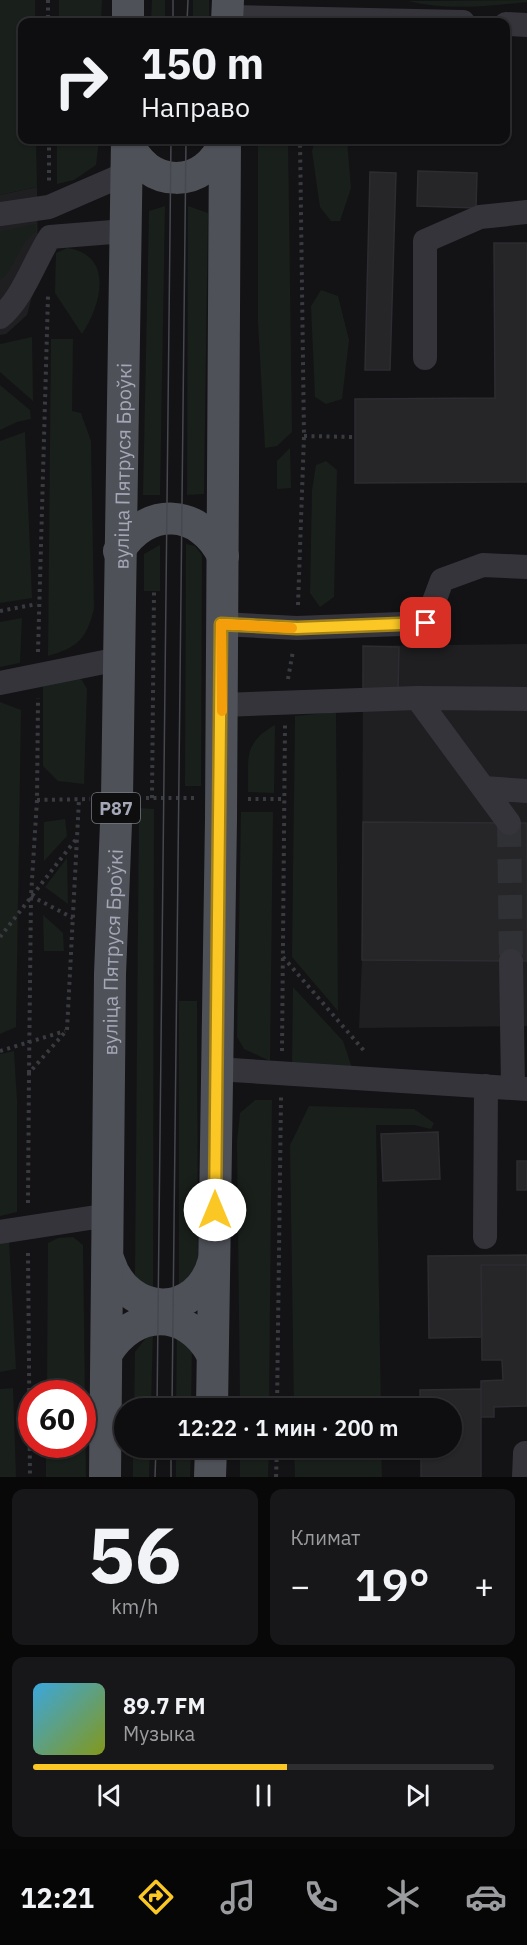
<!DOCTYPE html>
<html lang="ru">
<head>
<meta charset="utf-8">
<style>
  :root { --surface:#0e0e10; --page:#171719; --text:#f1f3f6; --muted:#9b9c9f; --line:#2e2e30; --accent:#fac725 }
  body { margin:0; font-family:"IBM Plex Sans",sans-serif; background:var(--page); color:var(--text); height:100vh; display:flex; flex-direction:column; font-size:22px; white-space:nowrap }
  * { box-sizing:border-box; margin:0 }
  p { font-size:20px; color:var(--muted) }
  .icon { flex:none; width:33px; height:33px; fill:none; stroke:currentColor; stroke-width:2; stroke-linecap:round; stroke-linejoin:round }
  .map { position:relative; height:1477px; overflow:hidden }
  .sheet { display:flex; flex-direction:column; gap:12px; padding:12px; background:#080809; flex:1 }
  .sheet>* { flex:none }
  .hud { position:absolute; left:18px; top:18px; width:492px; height:126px; border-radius:12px; box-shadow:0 2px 4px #0004,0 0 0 2px var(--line); background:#0e0e10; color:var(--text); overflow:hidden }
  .speed { position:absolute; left:18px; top:1380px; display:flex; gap:12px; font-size:30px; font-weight:700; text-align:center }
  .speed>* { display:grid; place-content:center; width:78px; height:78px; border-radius:50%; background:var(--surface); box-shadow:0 2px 4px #0004,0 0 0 2px var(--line); line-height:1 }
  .speed .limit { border:9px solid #d22; background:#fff; color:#111 }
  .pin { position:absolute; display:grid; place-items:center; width:51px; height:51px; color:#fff; margin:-26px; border-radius:12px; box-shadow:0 3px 9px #0006 }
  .me { position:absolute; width:66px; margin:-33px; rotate:0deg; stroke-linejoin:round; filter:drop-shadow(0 0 4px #0008) }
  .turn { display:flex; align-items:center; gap:21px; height:126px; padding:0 24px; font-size:27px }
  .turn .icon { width:78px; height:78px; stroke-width:2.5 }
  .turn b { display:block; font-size:42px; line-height:51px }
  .big { font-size:45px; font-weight:600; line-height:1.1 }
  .sheet .card { flex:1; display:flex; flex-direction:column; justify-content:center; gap:9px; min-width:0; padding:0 21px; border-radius:12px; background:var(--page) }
  .sheet .dial { align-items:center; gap:0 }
  .dial b { font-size:78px; line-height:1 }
  .song { display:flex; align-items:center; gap:18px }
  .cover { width:72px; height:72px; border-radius:9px; background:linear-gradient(135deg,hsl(200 70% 55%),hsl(70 70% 35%)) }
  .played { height:6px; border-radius:3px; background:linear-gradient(90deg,var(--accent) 55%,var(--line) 55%) }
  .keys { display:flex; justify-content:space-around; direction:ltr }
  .heat { display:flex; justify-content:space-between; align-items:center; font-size:33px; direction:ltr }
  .sheet .tiles { flex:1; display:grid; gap:12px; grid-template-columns:1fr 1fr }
  .card:last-child { grid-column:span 2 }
  .trip { position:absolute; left:114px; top:1398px; width:348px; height:60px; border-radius:30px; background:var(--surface); box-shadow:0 2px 4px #0004,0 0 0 2px var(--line); font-weight:600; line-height:60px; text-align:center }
  .tab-bar { display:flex; height:96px; justify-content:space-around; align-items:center; background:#060606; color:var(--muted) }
  .tab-bar .icon { width:42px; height:42px }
  .tab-bar .current { color:var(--accent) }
  .tab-bar b { font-size:27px; color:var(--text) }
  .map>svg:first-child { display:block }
</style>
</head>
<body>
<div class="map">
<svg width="527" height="1477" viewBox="0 0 527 1477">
  <rect width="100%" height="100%" fill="#131315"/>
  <path fill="#1f1f22" d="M37 187 38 274 27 315 6 334 0 335V195Z
    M527 644V1026L359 1028 362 960 363 646Z"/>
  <path fill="#191f1a" d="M0 0H35V22H22V140H36L37 187 0 195Z
    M59 0H102L101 22H59Z
    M152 0H165V22H151Z
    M193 0H209V22H193Z
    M527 0V2C487 6 448 11 408 1Z
    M57 140H99L96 165 74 180 57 184Z
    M258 140H288L292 432 277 446 265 448 258 322Z
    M315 140H347L351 188 340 221H331L320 207 312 151Z
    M165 206 160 495H143L149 211Z
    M188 206 208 213 204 494 187 495Z
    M36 224V232C17 243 18 267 0 280V232Z
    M67 248C115 255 101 305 82 334L55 293 56 253Z
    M321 290 338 296 349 340 342 399 326 404 315 397 311 306Z
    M32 337 33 401 0 372V344Z
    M51 339H73L72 411 81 413 91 441 94 609C86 640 78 647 48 656Z
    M0 385 30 410 31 419 17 422 0 430Z
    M25 432 32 598 0 603V441Z
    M290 448 291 488 277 489V461Z
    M326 461 337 470 334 597 320 607 310 593 312 490 316 465Z
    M186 544 195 546 202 555 201 786H185Z
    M160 545V591H144V554Z
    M22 618 20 663 0 667V622Z
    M75 677 82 680 87 689 84 784 58 781 43 766V680Z
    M0 702 21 710 16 1027 0 1034Z
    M336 712 338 1011 292 957 295 716Z
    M275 725 274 793 248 792C249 758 242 744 275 725Z
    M139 808 154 809 153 1292 143 1288 135 1276Z
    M241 812H273L270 1061 244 1049 237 1037Z
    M65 819 67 836 44 861V822Z
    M67 858 68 904 45 887Z
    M43 915 63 933 64 951H44Z
    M293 987 343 1041 354 1074 297 1069 292 1061Z
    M179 1001H197L198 1272 179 1294Z
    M14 1051 17 1100V1212L0 1216V1054Z
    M255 1100H272L269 1408H240L237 1141 240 1113Z
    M309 1106 414 1109 434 1123 431 1129 414 1125H376L381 1408H294L290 1145Z
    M73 1237 83 1245 86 1477H46V1445L82 1444V1394L47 1393 48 1243 58 1238Z
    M9 1241 16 1369 0 1372V1243Z
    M153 1329 151 1408H134L135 1352Z
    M177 1329 192 1345 191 1408H176Z
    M13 1388 16 1477H0V1389Z
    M133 1448H150L149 1477H133Z
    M176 1448H191L190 1477H176Z
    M240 1448H269L268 1477H240Z
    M294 1448H381L382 1477H295Z"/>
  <path fill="#262629" stroke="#2d2d31" stroke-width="1.5" d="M418 171 477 173 476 208 417 206Z
    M370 172 396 173 390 370H365Z
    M494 243H527V482L355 483V399L495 398Z
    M363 646 399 647 398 691H363Z
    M363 822 527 823V961L362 960Z
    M438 1132 440 1179 383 1181 381 1134Z
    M517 1161H527V1190H517Z
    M527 1255V1265H481L482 1337 429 1338 428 1256Z
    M481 1265H527V1406L494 1407V1417H481V1381L503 1380 502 1360H482Z
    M481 1389V1477H421V1448H452V1408H420V1390Z"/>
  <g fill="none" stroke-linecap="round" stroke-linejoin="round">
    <path stroke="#303135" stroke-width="24" stroke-dasharray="24 12" stroke-linecap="butt" d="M509 823 511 961"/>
    <path stroke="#393b41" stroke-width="4" stroke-dasharray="3 4.5" stroke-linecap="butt" d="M48 0V22
      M49 140V181
      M304 436 355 437
      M298 605 304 436 300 140
      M0 611 37 604
      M38 652 48 296
      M288 679 293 651
      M146 798H195
      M152 798 154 591
      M248 799H285
      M37 800 90 799
      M31 896 73 918
      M0 937 77 838
      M283 957 366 1053
      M0 1051 65 1031
      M282 1051 285 725
      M29 1073 31 896 37 800 38 698
      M28 1203 29 1073 67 1030 79 799
      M28 1253 30 1477
      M277 1408 281 1097
      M276 1477 277 1448"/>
    <path stroke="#34343a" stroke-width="24" d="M228 17 463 22
      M506 24 527 25
      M0 214 49 207 125 174
      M0 317C22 300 35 260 50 237L125 231
      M425 358V241L480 217 527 212
      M221 624 297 628 426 623 442 580 483 565 527 567
      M0 683 119 659
      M417 698 527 699
      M222 705 417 698 509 823
      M484 788 527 791
      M511 961 513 1087
      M216 1069 527 1089
      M0 1232 109 1215
      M485 1237 486 1086
      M524 1477 525 1453H527"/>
    <g stroke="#4f5159" stroke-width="32">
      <path d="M128 22V0"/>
      <path d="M227 22 228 0"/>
      <path d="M127 140C146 190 206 191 225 140"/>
      <path d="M119 551C146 506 200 508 223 556"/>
      <path d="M109 1261C127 1318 199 1320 214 1260"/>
      <path d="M107 1353C134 1309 186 1307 212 1354"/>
      <path d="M212 1408 221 819 225 140"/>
      <path id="s1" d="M105 1477 110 974 117 798 127 140"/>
      <path d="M210 1477 211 1448"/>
    </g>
    <path stroke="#46484f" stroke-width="1.5" d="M173 22V0
      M187 22 188 0
      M157 1408 171 140
      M172 1408 186 140
      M155 1477 156 1448
      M171 1477V1448"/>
  </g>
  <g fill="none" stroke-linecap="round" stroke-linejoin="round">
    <g stroke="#a28118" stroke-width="15">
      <path id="route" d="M215 1210 221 624 297 628 426 623"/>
    </g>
    <use href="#route" stroke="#fac725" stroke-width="10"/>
    <path stroke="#f59e0b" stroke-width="10" d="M222 711 221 624 292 628"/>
  </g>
  <g text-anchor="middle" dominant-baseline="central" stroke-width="6" stroke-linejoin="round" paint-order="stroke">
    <rect fill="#0e0e0f" stroke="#777984" stroke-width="1.5" x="92" y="793" width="48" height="30" rx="4.5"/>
    <g font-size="18" font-weight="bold" fill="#a4a7b6">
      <text x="116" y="808">Р87</text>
    </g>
    <g font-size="20" fill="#a4a7b6" stroke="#0e0e0f">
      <text stroke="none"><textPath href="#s1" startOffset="1011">вуліца Пятруся Броўкі</textPath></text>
      <text stroke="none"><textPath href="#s1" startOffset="525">вуліца Пятруся Броўкі</textPath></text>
    </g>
  </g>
</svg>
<div class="speed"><div class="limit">60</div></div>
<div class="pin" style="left:426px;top:623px;background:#d93025"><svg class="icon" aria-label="arrive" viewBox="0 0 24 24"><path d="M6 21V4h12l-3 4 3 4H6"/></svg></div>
<svg class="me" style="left:215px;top:1210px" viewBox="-20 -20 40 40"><circle r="19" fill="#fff"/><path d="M0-13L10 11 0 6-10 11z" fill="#fac725"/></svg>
<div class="trip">12:22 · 1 мин · 200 m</div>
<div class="hud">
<div class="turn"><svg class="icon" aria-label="right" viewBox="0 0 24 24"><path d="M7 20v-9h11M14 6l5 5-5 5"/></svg><div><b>150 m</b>Направо</div></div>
</div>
</div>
<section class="sheet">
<div class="tiles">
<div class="card dial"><b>56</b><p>km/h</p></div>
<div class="card"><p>Климат</p>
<div class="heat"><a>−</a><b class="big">19°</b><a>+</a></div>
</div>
<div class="card">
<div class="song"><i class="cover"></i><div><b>89.7 FM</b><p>Музыка</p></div></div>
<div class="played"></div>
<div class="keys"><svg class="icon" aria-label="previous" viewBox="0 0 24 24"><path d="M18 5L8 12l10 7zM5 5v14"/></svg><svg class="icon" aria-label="pause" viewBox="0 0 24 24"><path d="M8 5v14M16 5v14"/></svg><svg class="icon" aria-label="next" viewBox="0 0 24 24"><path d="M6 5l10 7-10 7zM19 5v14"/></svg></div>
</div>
</div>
</section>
<nav class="tab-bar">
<b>12:21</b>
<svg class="icon current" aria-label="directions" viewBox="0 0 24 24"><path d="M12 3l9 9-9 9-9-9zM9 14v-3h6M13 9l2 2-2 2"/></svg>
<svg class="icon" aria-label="music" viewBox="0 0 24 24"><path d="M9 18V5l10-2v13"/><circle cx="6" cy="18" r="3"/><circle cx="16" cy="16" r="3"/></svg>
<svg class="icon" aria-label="phone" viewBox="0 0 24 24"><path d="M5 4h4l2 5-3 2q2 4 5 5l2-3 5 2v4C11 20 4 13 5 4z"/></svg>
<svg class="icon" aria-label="climate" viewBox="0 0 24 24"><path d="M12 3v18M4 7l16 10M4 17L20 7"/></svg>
<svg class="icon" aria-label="car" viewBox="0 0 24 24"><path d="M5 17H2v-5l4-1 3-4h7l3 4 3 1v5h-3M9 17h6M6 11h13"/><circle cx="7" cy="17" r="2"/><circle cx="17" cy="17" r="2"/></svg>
</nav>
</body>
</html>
